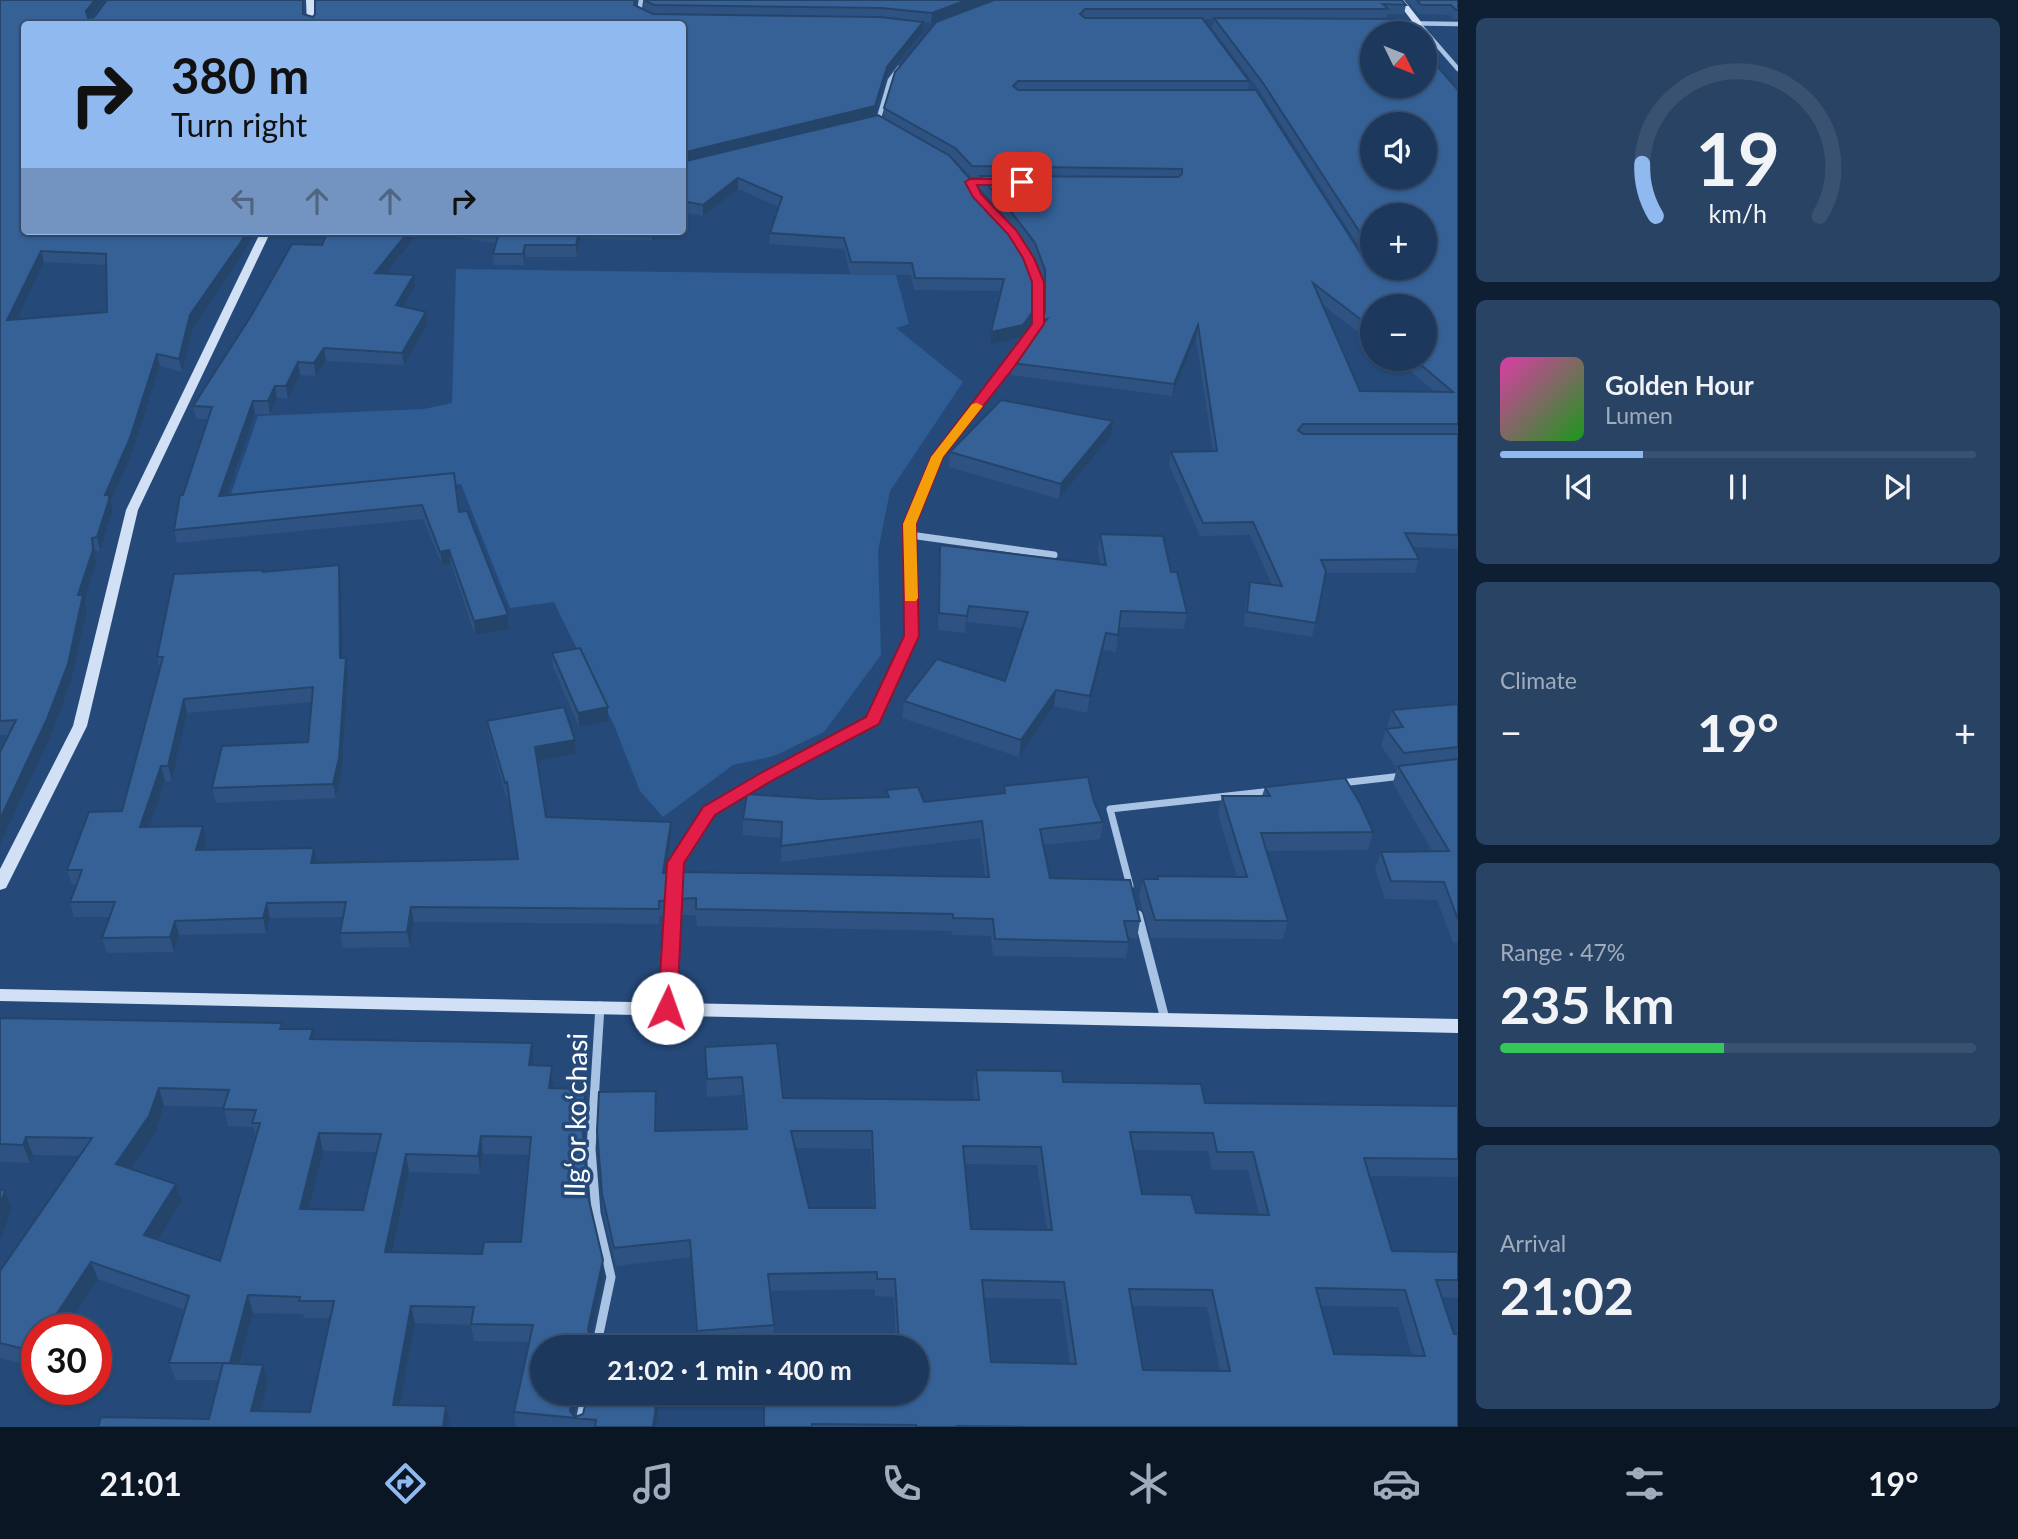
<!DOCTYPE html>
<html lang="en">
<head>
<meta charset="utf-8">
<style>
  :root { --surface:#1c385c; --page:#294365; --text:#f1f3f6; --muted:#a0acbb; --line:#3a5272; --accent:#90b9f0 }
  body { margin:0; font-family:Lato,sans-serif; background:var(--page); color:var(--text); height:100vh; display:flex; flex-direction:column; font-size:26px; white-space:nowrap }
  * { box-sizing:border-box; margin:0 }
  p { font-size:23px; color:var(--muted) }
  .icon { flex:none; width:38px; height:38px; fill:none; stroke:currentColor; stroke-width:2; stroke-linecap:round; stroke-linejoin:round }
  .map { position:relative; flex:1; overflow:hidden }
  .side { display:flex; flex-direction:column; gap:18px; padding:18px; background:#0f1f33; width:560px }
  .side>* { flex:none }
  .hud { position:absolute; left:21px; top:21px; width:665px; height:214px; border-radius:7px; box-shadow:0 2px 5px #0004,0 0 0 2px var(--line); background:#90b9f0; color:#111; overflow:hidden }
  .needle { width:46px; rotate:133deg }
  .fabs { position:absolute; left:1360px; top:21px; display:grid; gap:14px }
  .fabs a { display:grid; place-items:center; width:77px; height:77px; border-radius:50%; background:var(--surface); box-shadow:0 2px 5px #0004,0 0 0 2px var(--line); font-size:35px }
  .speed { position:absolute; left:21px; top:1314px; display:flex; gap:14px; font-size:35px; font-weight:700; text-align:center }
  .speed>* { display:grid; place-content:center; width:91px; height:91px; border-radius:50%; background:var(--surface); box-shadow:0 2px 5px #0004,0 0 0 2px var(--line); line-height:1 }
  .speed .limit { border:10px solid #d22; background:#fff; color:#111 }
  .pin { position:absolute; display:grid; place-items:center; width:60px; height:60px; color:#fff; margin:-30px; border-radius:14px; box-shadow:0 4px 10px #0006 }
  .me { position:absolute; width:77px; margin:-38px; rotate:3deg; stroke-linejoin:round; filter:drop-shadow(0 0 5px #0008) }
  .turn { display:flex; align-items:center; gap:24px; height:147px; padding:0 35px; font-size:32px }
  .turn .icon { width:91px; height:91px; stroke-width:2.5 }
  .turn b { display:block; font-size:49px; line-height:60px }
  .lanes { display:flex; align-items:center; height:66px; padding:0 35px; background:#0003; justify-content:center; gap:35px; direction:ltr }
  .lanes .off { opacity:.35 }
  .big { font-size:52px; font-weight:700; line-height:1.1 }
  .side .tile { flex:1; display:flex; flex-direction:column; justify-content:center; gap:10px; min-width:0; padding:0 24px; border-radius:10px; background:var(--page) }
  .side .dial { align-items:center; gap:0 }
  .dial svg { height:182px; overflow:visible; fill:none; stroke:var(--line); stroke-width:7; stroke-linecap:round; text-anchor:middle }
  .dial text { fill:var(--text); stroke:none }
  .song { display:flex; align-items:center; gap:21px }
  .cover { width:84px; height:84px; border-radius:10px; background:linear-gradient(135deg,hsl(320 70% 55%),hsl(120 70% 35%)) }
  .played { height:7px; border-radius:4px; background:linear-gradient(90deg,var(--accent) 30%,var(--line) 30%) }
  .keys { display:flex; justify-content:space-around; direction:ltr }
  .heat { display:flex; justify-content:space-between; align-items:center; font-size:38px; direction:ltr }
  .charge { height:10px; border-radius:5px; background:linear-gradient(90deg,#34c759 47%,var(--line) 0) }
  .trip { position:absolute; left:530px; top:1335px; width:399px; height:70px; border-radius:35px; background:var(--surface); box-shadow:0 2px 5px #0004,0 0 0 2px var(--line); font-weight:700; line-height:70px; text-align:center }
  .tabs { display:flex; height:112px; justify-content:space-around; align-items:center; background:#0b1625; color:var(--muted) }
  .tabs .icon { width:49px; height:49px }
  .tabs .selected { color:var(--accent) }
  .tabs b { font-size:32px; color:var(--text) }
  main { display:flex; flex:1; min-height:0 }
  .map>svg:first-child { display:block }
</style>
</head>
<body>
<main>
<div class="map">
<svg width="1458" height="1427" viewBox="0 0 1458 1427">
  <rect width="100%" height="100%" fill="#254a7a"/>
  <path fill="#2f5c92" d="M456 269 896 275 909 324 896 328 963 382 890 491 878 551 881 655 824 732 774 756 733 765 663 817 640 791 614 725 554 602 510 608 461 484 226 508 258 416 424 409 452 403Z"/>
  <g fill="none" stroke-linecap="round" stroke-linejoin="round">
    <path stroke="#a8c3e4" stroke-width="4.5" d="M641 0 639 13 642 14
      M1392 23 1458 24
      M1418 23 1458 69
      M874 122 878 121 890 80 899 68"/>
    <path stroke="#a8c3e4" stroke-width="5" d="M909 527 937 457 1038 324V282L1031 263"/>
    <path stroke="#a8c3e4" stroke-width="7" d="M910 535 1054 555
      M1341 783 1402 776
      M1130 886 1110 809 1273 791
      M672 917 675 863 709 811 767 776 873 721 911 636 909 525"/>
    <path stroke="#a8c3e4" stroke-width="9" d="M1138 915 1165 1019
      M667 1008 672 915
      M596 1348 611 1277 596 1213 591 1149 600 1006
      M579 1427 586 1393"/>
    <path fill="#d1e0f4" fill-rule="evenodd" d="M306 0H314V24H307Z
      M1396 0H1404L1422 23 1421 25H1415Z
      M261 231H271L138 510 87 726 6 888 0 890V869L73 726 126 510Z
      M0 989 1458 1019V1033L0 1001Z"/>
  </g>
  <path fill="#2e5382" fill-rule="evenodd" d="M0 0H105L91 18 304 15 313 17 315 14V0H636V6L644 10V0H992L931 23 923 22V32L886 77 874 116 884 119V108L994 0 1406 5 1404 14H1387L1386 19 1458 90V549L1413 547 1419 559 1415 573H1326L1312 637 1244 626 1247 595 1250 582 1272 585 1250 535 1200 536 1169 465 1171 452 1213 451 1196 338 1172 396 1011 375 1012 363 1038 330 1039 321 1043 314V282L1033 255 1011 224 979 187 980 177H971L954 159 950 157 1034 310 1033 322 1021 337 990 345 991 332 1001 291 914 290 911 275 850 274 844 249 769 244 770 233 779 207 738 189 703 216 688 213 682 24H24L243 254 193 328 182 372 160 366 133 451 111 501 113 508 112 513 100 551H95L96 563 85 600 87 609 72 678 52 733 0 735ZM1202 19H1214L1212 28 1261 93 1372 267V215L1424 268H1372L1375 272 1372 271 1248 90 1249 81ZM44 262 106 265 107 312 17 320ZM1322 304 1372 343V306L1424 359H1397L1435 392 1360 391Z
    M1406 0H1458V20L1453 19 1449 15 1419 14Z
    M328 231H664L652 240 580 239 577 257H525L524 265H494L493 254 496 243 419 232 386 274 415 287 403 307 428 324 404 365 326 361 316 376 300 375 288 399 277 398 270 414H255L227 495 454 473 459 512 508 615 509 629 475 635 451 564 442 565 423 519 177 543 174 530 183 495 208 419H196L193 406 322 245Z
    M1111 436 1059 499 949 467 950 452Z
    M1100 534 1171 572 1187 613 1184 629 1119 627 1116 652 1103 650 1087 713 1054 706 1019 757 902 718 904 701 1005 681 1023 628 967 622 965 633 938 630 939 562 940 545 1100 564 1098 550Z
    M339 565 341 579 342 658H346L348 672 342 773 336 798 216 803 212 788 308 742 312 702 187 713 172 781H165L149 827 203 826 207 841 204 850 317 863 517 859 509 797H506L489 735 487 721 575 740 576 754 537 762 546 817 671 822V836L666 873 667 888 666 911 665 916H659V924L414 922 410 947 343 948 340 933 343 917 270 918 266 933 179 935 174 952 107 953 102 938 110 917H74L70 902 76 885H72L67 870 122 811 160 669 157 657 264 572Z
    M552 653 608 721 579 727 553 667Z
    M1458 704V943L1453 942 1437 900 1385 899 1375 869 1381 852 1432 851 1393 783 1397 768 1381 746 1386 729H1388L1387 728 1392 710Z
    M1004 786 1094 802 1103 822 1100 839 1043 845 1050 878 1140 921 1137 938H1129V942L1126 958 993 956 991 936 952 935 951 931 697 926 696 915H679V899L985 877 980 838 781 862V838L743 835V819L821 799 886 797V790L924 802 1003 793Z
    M1265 787 1373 832 1368 850 1266 851 1288 921 1283 939 1151 938 1139 897 1143 879H1156L1157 876 1237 877 1218 814 1222 796H1262Z
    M0 1018 282 1023 283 1029H313L315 1039 532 1043 534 1060 533 1065 552 1066 553 1088 581 1089 586 1110 584 1149 588 1196 604 1277 590 1342 591 1348H542V1393H579L575 1417 658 1415 656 1427H516L514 1412 529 1342 474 1341 471 1325 415 1323 400 1405 450 1423 209 1419 219 1380H176L169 1363 185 1310 98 1279 37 1330V1367L0 1358V1271L80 1156 33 1155 30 1163 0 1162ZM164 1106 224 1107 228 1126 253 1127 256 1137 220 1261 158 1239 182 1201 131 1169 155 1134ZM323 1151 377 1152 363 1210 309 1209ZM483 1154 529 1155 521 1242 482 1254 393 1252 409 1172 480 1174ZM253 1313 303 1314 304 1318H330L310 1412 261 1411 268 1382 240 1364Z
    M705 1047 783 1098 975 1100 973 1088 976 1070 1205 1103 1458 1106V1177L1370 1176 1392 1251 1458 1252V1298L1442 1297 1458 1427H764L765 1343 697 1348 691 1257 616 1266 603 1212 597 1131 657 1109 656 1131 745 1129 742 1095 707 1097ZM795 1148 871 1149 873 1208H809ZM1133 1150 1208 1151 1212 1170H1248L1259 1214 1196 1213 1142 1194ZM965 1164 1037 1165 1047 1230 971 1229ZM875 1289V1296L894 1297 896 1344 773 1342 774 1325 770 1291ZM984 1298 1061 1299 1070 1364 991 1362ZM1132 1306 1207 1307 1220 1371 1143 1370ZM1321 1306 1398 1307 1412 1355 1334 1354Z"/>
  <path fill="#25446a" d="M95 0H105L88 21 86 11Z
    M967 0H992L931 23 932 13Z
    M923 22V32L886 77 874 117 682 164V153L887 67Z
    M738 178V189L703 216V205Z
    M688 202V213L682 217V206Z
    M247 231H255L243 254 193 328 182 372 179 359 190 315Z
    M409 231 419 232 377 285 375 273Z
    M579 231H580V239L577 257 576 245Z
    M652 231H664L652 240Z
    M525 245V257L524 265 523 254Z
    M41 251 44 262 11 333 7 320Z
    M414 275 415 287 397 317 396 305Z
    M1034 310 1033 322 1021 337 990 345 991 332Z
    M426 312 428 324 404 365 402 353Z
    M1047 319 1038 333 1039 321Z
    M1198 325 1196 338 1172 396 1174 384Z
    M324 348 326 361 316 376 314 363Z
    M157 354 160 366 133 451 111 501 113 508 112 513 100 551 97 537 105 495Z
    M298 362 300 375 288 399 286 386Z
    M275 386 277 398 270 414 268 401Z
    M253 401 255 414 222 509 219 496Z
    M1113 421 1111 436 1059 499 1061 484Z
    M92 538 95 551 96 563 85 600 87 609 72 678 52 733 0 844V819L78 595Z
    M449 550 451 564 442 565 440 552Z
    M339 565 341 579 343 673 340 658Z
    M969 606 967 622 965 633 967 616Z
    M508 615 509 629 475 635 474 621Z
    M1106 633 1103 650 1087 713 1090 696Z
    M346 658 348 672 342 773 336 798 333 784Z
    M1056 690 1054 706 1019 757 1021 740Z
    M184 699 187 713 172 781 168 766Z
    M608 707V721L579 727 578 713Z
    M575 740 576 754 536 762 535 747Z
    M161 766 165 781 144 842 140 827Z
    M671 822V836L664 888 663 873Z
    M203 826 207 841 200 865 196 850Z
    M314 848 317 863H311Z
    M667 873V888L665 916 664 901Z
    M267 903 270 918 266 933 263 918Z
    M411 907 414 922 410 947 407 932Z
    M175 921 179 935 174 952 170 937Z
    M313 1029 316 1047 310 1039Z
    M532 1043 534 1060 531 1083 529 1065Z
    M552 1066 553 1084 550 1106 549 1088Z
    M159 1088 164 1106 155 1134 122 1182 116 1164Z
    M585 1092 586 1110 584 1149 583 1132Z
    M319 1133 323 1151 305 1226 300 1209Z
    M481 1136 483 1154 480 1174 478 1156Z
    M26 1137 33 1155 30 1163 23 1145Z
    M406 1154 409 1172 389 1269 385 1252Z
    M176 1184 182 1201 150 1252 144 1235Z
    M5 1191 12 1208 0 1241V1204Z
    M603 1260 604 1277 590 1342 591 1348H587L588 1329Z
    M91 1262 98 1279 65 1330H46Z
    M248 1295 253 1313 235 1381 230 1363Z
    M411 1306 415 1323 397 1422 393 1405Z
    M37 1344V1361L32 1351Z
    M263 1365 268 1382 257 1427 251 1411Z
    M574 1393H579L574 1418 570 1411Z
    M657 1398 658 1415 656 1427H653Z
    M446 1406 450 1423 449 1427H443Z"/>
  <path fill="#356197" stroke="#25446a" stroke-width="2" fill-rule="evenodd" d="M0 0H95L86 11 88 18 94 17 107 0H303V14L313 17 315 14V0H635L634 5 653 14 880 17 923 22 887 67 875 106 682 153V24H24V231H247L241 242 190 315 179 359 157 354 130 438 105 495H109V500L97 537 92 538 93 550 78 595H83L68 664 47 719 0 819V752L16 720 0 721ZM41 251 106 254 107 312 7 320Z
    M644 0H967L932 13 881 8 654 5Z
    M994 0H1402L1406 5 1383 4 1388 9H1085L1080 14 1085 18H1202L1249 81H1018L1013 86 1018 90H1256L1372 271 1378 273 1382 270V268H1424V215H1372V251L1263 83 1214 18 1396 19 1409 33H1372V86H1424V51L1458 90V424H1303L1298 430 1303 434H1458V535L1405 533 1419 559 1321 560 1326 571 1316 623 1247 612 1250 582 1282 586 1253 522 1203 523 1171 452 1217 451 1198 325 1174 384 1012 363 1047 319 1039 321 1045 312V270L1035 243 1012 213 980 176 1178 177 1182 174V169L972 166 955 148 884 108 895 72 936 22ZM1372 124H1424V177H1372ZM1313 283 1372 328V306H1424V359H1414L1453 392 1360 391Z
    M1417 0H1458V10H1456L1451 5H1421Z
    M878 115 950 156 1003 217 1026 249 1034 271V310L1023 325 991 332 1004 279 915 278 912 263 851 262 844 238 770 233 782 197 738 178 703 205 688 202 682 206V162Z
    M328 231H409L375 273 414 275 396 305 426 312 402 353 324 348 314 363 298 362 286 386H275L268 401H253L219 496 454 473 459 512 467 511 508 615 474 621 449 550 440 552 422 505 174 530 180 495H183L212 407 193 406 251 316 292 244 322 245Z
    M491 231H579L576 245H525L523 254H493L499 232Z
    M1001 400 1113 421 1061 484 950 452Z
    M1100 534 1163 536 1171 572H1177L1187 613 1121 611 1118 635 1106 633 1090 696 1056 690 1021 740 904 701 937 659 1005 681 1028 612 969 606 967 616 939 613 940 545 1106 565Z
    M339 565 340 658H346L339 758 333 784 212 788 222 746 308 742 313 687 184 699 168 766H161L140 827 203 826 196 850 314 848 311 863 518 859 507 782 505 783 487 721 564 707 575 740 535 747 546 817 671 822 663 873H667L666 896 664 901H659V909L411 907 407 932 340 933 346 902 267 903 263 918 175 921 170 937 102 938 115 902H70L82 870H67L89 812 122 811 163 657H157L174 574 263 570V572Z
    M580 648 608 707 578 713 552 653Z
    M1458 704V747L1404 753 1386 729 1403 727 1392 710Z
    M1458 759V920L1444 882 1391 881 1381 852 1449 851 1398 766Z
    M1088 777 1094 802 1103 822 1040 829 1050 878 1130 880 1140 921H1124L1129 942 995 939 993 919 953 918V914L696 909V898L679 899V872L989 877 982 821 781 846 782 822 743 819 747 794 821 799 889 797 886 790 918 787 924 802 1005 793 1004 786Z
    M1345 778 1361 805 1373 832 1261 833 1288 921 1155 920 1143 879H1158L1157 876 1247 877 1222 796H1270L1265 787Z
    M0 1018 282 1023 280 1029H313L310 1039 532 1043 529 1065 552 1066 549 1088 581 1089 580 1092H585L583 1132 588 1196 603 1260 588 1329 590 1336 587 1348H542V1393H574L570 1411 575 1417 583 1414 588 1393H606L657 1398 653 1427H595L596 1420 514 1412 533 1325 471 1324 474 1307 411 1306 393 1405 446 1406 443 1427H98L101 1417 209 1419 223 1363H169L189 1296 91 1262 46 1330H37V1344L32 1351 0 1343V1271L92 1138 26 1137 23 1145 0 1144ZM159 1088 229 1090 223 1109 256 1110 252 1123H260L220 1261 144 1235 176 1184 116 1164 149 1116ZM319 1133 381 1134 363 1210 300 1209ZM481 1136 531 1137 521 1242H484L482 1254 385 1252 406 1154 478 1156ZM248 1295 300 1297 299 1301H334L310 1412 251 1411 263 1365 223 1363H230Z
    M777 1043 783 1098 979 1100 976 1070 1062 1071 1063 1082 1201 1084 1205 1103 1458 1106V1159L1364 1158 1392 1251 1458 1252V1280H1436L1454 1334H1458V1427H1031L957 1426V1427H916V1425L812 1424V1427H764V1393H917V1348H765V1342L899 1344 895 1279H877V1272L768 1274 774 1325 697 1331 690 1240 614 1248 602 1194 597 1131 599 1092 656 1091 655 1131 747 1129 742 1077 707 1079 705 1047ZM791 1131H872L875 1208H809ZM1130 1132 1213 1133 1217 1152H1253L1269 1215 1196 1213 1191 1195 1142 1194ZM963 1146 1041 1147 1052 1230 971 1229ZM982 1280 1064 1282 1076 1364 991 1362ZM1316 1288 1405 1290 1425 1356 1334 1354ZM1129 1289 1212 1290 1230 1371 1143 1370Z
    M0 1189 5 1191 0 1204Z"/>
  <path fill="#e11d48" stroke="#92132f" stroke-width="2" d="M970 179H1022L1027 182 1022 185H977L981 194 1016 230 1034 258 1044 282V324L1014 367 943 457 916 524 919 636 879 724 773 780 715 815 684 863 677 1008 674 1013 667 1015 661 1013 658 1008 667 863 703 807 761 773 866 717 904 636 903 524 931 457 1032 324V282L1023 258 1008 234 973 197 965 182Z"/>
  <path fill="#f59e0b" d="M977 403 983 406 943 457 916 524 918 598 916 601H905L903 524 931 457 972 404Z"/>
  <g text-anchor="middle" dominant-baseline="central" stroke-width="7" stroke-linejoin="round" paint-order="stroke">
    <g font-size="28" fill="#fff" stroke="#254a7a">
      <text transform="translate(575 1115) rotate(-89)">Ilgʻor koʻchasi</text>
    </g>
  </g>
</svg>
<div class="fabs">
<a><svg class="needle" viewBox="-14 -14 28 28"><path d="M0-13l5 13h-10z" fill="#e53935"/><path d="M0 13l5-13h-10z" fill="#a0acbb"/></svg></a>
<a><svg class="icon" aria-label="sound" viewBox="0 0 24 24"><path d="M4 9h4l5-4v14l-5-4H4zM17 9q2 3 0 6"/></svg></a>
<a>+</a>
<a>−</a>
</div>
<div class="speed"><div class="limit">30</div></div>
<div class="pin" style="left:1022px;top:182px;background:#d93025"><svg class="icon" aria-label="arrive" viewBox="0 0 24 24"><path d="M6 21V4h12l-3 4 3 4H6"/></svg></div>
<svg class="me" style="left:667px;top:1008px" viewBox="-20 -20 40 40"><circle r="19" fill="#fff"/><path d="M0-13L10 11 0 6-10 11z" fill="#e11d48"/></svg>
<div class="trip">21:02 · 1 min · 400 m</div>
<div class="hud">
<div class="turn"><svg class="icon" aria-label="right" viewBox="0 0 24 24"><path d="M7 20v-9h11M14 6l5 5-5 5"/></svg><div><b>380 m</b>Turn right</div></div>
<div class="lanes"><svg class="icon off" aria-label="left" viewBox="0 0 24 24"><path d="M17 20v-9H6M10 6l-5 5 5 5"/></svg><svg class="icon off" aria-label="ahead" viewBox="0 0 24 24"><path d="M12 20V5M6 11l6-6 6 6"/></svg><svg class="icon off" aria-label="ahead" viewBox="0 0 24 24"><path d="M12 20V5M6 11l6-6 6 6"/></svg><svg class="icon" aria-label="right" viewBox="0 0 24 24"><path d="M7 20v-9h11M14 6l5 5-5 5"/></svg></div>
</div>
</div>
<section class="side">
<div class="tile dial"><svg viewBox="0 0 100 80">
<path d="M14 69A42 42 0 1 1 86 69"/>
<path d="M14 69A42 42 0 0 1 8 46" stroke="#90b9f0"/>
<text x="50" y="56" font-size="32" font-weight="700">19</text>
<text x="50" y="72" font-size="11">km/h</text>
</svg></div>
<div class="tile">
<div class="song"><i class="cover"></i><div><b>Golden Hour</b><p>Lumen</p></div></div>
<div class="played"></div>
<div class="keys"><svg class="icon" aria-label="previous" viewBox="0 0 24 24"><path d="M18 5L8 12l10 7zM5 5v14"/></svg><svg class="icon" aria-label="pause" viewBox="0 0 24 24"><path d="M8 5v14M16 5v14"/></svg><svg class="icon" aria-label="next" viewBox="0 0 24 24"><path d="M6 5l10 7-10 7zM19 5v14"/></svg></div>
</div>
<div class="tile"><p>Climate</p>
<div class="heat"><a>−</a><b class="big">19°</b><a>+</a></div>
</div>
<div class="tile"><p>Range · 47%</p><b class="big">235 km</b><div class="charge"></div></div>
<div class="tile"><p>Arrival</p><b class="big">21:02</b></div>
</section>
</main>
<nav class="tabs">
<b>21:01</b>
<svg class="icon selected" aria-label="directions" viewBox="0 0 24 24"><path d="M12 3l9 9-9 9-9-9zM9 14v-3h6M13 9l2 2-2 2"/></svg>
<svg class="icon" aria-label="music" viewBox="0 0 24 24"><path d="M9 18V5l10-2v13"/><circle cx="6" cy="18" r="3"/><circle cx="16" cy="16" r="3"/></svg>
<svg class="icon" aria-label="phone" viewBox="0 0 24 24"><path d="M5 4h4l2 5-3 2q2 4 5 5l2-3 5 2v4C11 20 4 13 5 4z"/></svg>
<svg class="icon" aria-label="climate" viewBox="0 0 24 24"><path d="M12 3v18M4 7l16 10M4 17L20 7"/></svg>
<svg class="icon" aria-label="car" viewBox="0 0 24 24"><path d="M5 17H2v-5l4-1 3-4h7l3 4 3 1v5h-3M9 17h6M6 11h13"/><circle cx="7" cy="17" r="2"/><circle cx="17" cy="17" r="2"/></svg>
<svg class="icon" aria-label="filters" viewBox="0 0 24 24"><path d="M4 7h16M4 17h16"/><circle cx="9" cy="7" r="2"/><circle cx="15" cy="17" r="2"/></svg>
<b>19°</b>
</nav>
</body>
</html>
